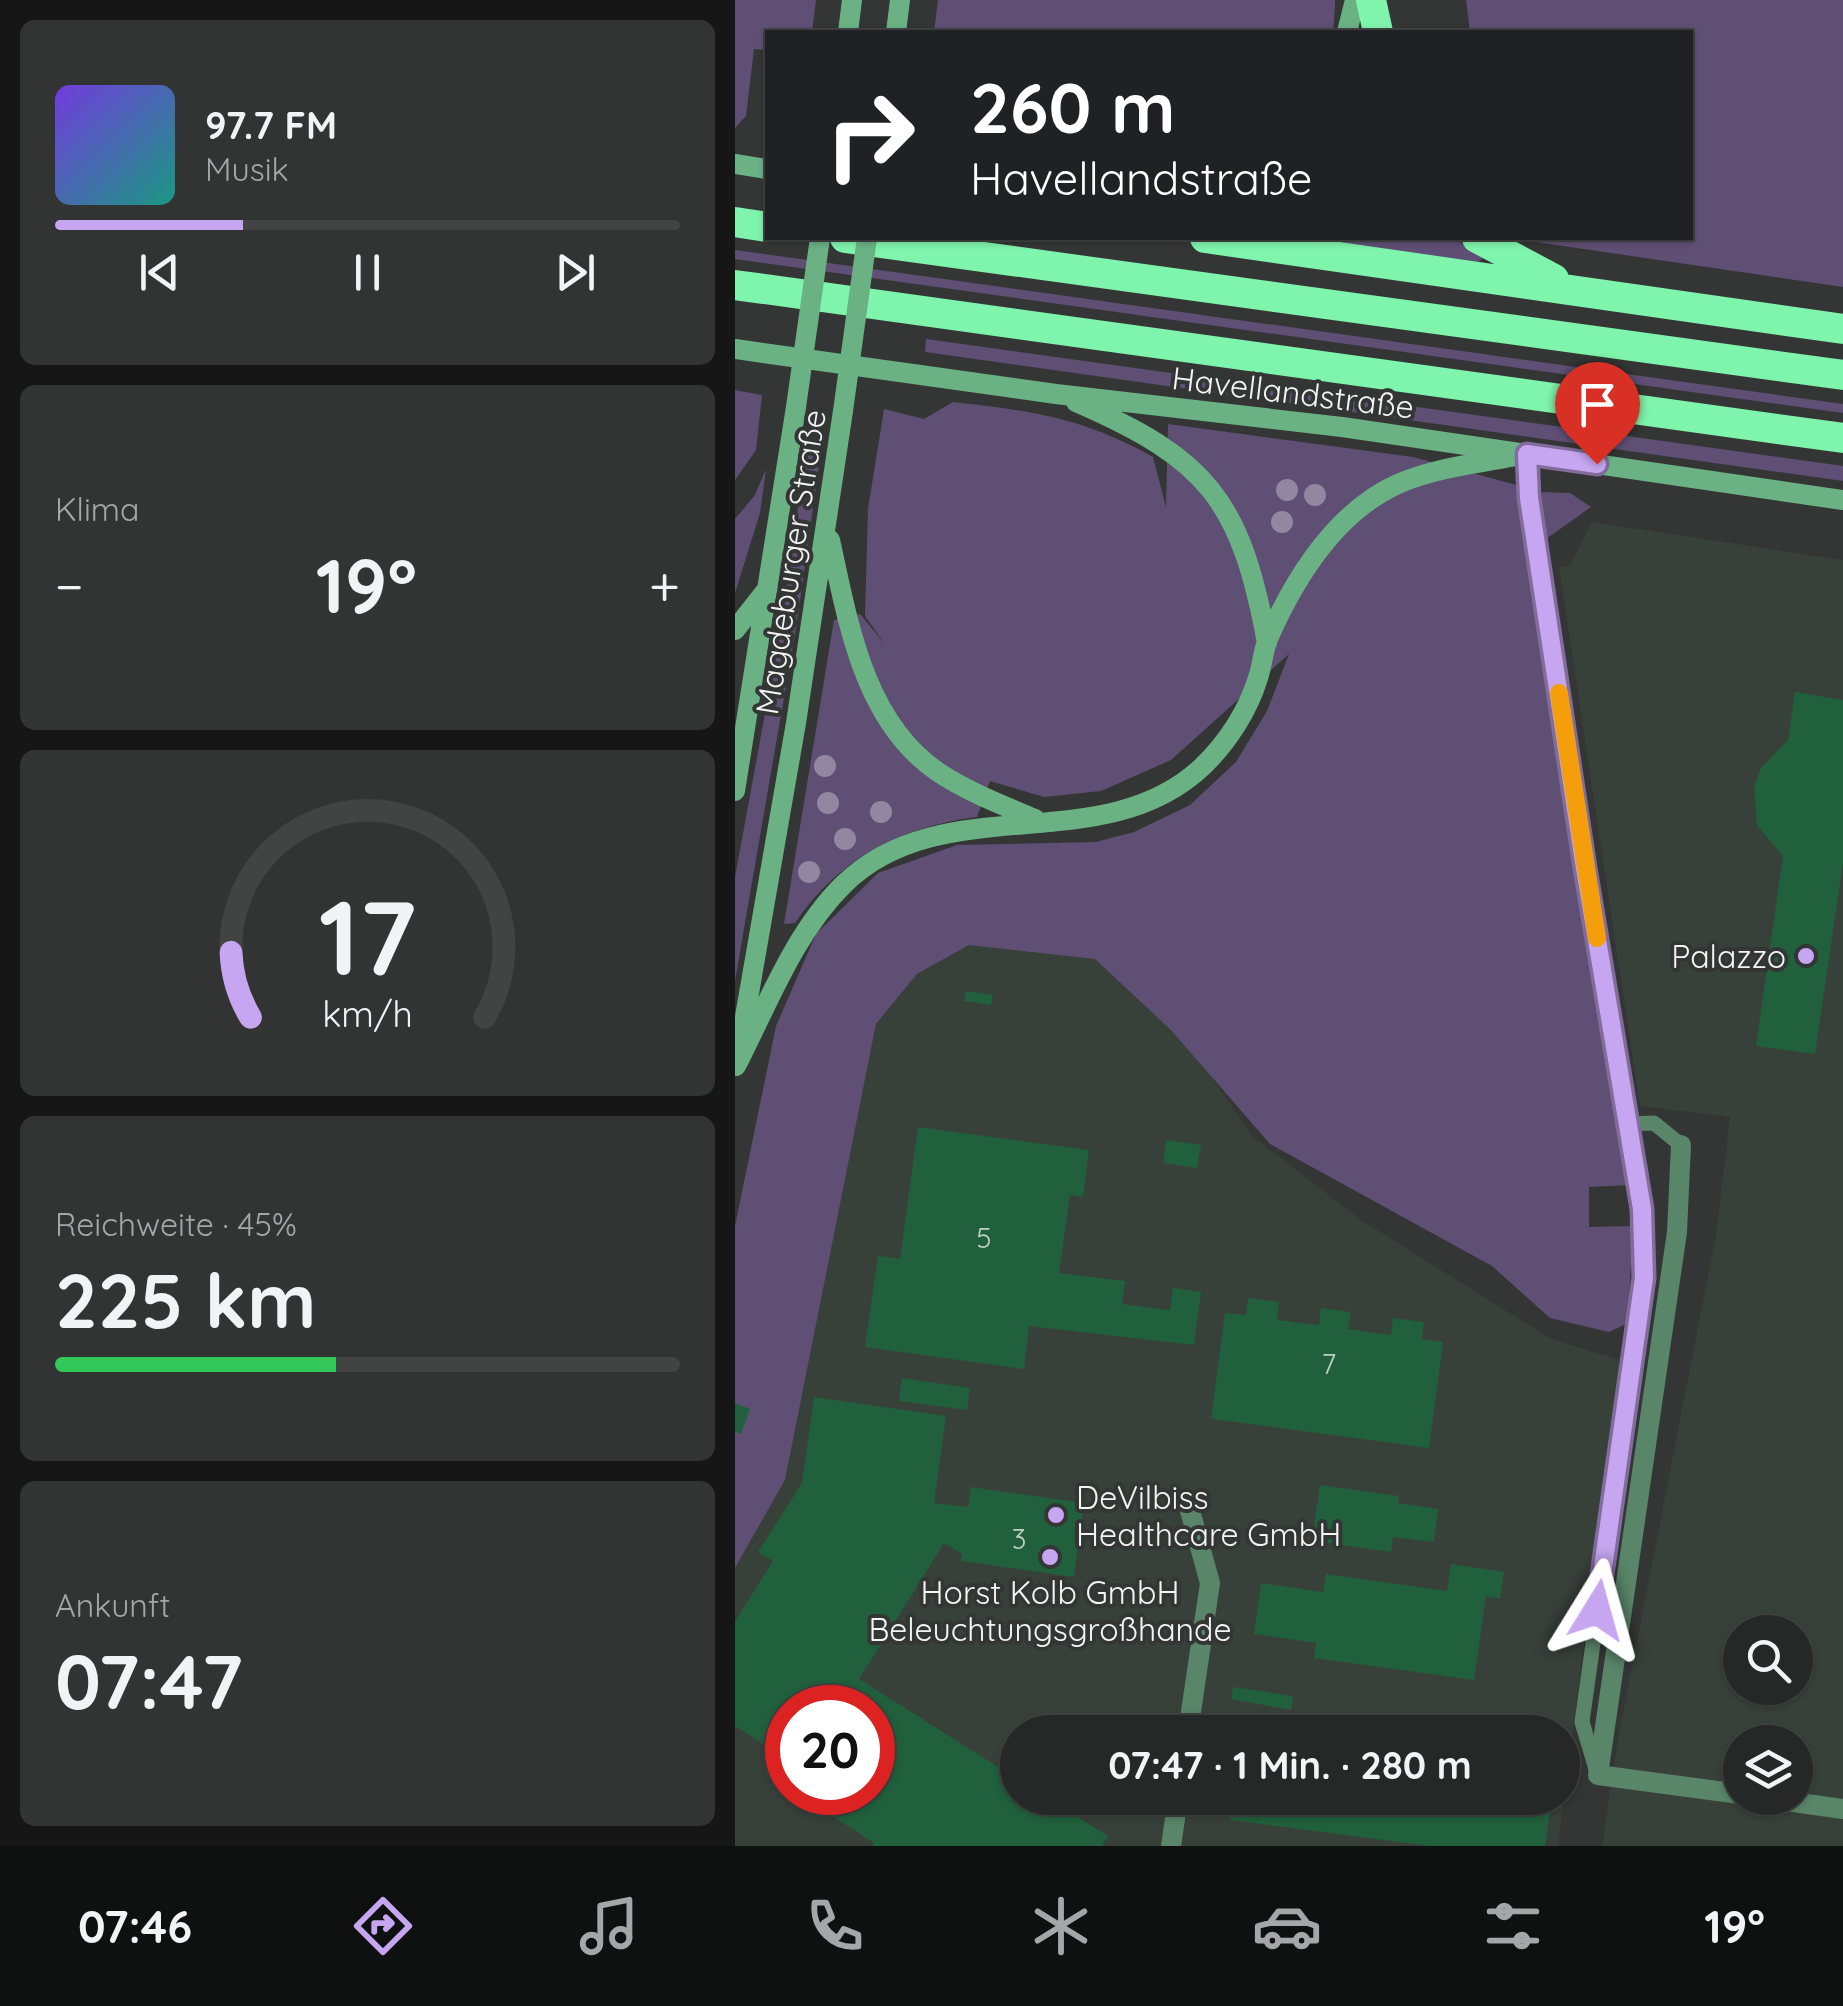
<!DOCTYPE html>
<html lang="de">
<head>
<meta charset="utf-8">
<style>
  :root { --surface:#262827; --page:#323433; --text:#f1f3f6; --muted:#a4a6a7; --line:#424444; --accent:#c6a6f0 }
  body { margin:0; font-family:Quicksand,sans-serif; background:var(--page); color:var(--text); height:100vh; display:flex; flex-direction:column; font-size:38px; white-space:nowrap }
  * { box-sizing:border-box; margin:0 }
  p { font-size:32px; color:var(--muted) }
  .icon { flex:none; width:55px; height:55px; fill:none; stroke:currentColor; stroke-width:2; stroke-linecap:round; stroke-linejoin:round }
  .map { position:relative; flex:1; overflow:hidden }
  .side { display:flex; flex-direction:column; gap:20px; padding:20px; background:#151615; width:735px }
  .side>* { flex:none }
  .hud { position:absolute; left:30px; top:30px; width:928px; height:210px; border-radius:0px; box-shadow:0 2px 8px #0004,0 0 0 2px var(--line); background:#202124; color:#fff; overflow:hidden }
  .controls { position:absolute; left:988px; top:1615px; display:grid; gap:20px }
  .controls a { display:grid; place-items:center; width:90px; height:90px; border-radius:50%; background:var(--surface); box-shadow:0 2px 8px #0004,0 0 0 2px var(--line); font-size:50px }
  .speed { position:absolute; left:30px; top:1685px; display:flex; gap:20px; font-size:50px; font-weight:700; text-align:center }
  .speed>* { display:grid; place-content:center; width:130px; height:130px; border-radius:50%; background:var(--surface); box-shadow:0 2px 8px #0004,0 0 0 2px var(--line); line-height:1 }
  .speed .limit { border:15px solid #d22; background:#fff; color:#111 }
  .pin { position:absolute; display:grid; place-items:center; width:85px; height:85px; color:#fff; margin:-102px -42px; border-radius:50% 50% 50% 0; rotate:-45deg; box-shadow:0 0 10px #0007 }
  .pin .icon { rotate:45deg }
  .me { position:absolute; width:110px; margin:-55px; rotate:8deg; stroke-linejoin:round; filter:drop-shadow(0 0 8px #0008) }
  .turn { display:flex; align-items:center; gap:35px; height:210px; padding:0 40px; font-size:45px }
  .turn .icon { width:130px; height:130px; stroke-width:2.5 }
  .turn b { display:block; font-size:70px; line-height:85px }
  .big { font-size:75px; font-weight:800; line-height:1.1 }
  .side .tile { flex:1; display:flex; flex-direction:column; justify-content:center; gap:15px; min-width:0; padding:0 35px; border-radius:15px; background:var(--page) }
  .side .dial { align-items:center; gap:0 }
  .dial svg { height:260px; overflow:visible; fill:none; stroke:var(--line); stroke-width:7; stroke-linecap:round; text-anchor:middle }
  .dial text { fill:var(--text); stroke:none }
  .song { display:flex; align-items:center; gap:30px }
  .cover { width:120px; height:120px; border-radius:15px; background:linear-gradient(135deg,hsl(260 70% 55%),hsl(170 70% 35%)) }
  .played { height:10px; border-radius:5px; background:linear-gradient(90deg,var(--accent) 30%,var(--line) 30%) }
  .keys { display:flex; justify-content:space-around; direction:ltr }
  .heat { display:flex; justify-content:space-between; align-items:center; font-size:55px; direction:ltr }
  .charge { height:15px; border-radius:8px; background:linear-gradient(90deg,#34c759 45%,var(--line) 0) }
  .trip { position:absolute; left:265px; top:1715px; width:580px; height:100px; border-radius:50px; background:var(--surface); box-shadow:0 2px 8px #0004,0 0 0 2px var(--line); font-weight:800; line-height:100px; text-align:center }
  .dock { display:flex; height:160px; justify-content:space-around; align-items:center; background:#0f1010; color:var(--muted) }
  .dock .icon { width:70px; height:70px }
  .dock .selected { color:var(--accent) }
  .dock b { font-size:45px; color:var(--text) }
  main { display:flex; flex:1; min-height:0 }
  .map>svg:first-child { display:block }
</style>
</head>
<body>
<main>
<section class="side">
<div class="tile">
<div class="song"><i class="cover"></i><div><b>97.7 FM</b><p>Musik</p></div></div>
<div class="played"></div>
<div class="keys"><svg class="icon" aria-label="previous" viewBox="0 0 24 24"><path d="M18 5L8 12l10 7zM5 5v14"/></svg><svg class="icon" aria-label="pause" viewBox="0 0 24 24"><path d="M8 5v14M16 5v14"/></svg><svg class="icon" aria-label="next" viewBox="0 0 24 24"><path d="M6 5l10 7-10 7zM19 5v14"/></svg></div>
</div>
<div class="tile"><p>Klima</p>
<div class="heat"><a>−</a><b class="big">19°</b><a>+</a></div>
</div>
<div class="tile dial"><svg viewBox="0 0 100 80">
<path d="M14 69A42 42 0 1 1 86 69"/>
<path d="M14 69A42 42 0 0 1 8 49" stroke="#c6a6f0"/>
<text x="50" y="56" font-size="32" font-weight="700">17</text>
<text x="50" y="72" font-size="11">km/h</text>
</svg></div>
<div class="tile"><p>Reichweite · 45%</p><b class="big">225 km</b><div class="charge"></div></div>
<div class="tile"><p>Ankunft</p><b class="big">07:47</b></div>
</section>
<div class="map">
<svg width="1108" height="1846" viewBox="0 0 1108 1846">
  <rect width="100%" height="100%" fill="#333634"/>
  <path fill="#38403a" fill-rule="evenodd" d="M857 522 1108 560V1846H867L883 1739 981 1234 995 1117 905 1106 824 567 835 566ZM1005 1632H1060V1688H1005ZM1005 1742H1060V1798H1005Z
    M234 945 381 948 420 992 516 1135 626 1220 816 1339 885 1360 823 1846H0V1568L50 1480 141 1024 182 974ZM52 1708H138V1792H52ZM282 1732H828V1798H282Z"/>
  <path fill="#5f4f75" d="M0 0H81L77 32H32V50L19 49 11 116 0 128Z
    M203 0H600V5L598 32H199Z
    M731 0H1108V287L774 238H955V32H735Z
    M540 238H719L748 258 741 264Z
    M0 250 1108 404V413L0 259Z
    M191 339 1108 466V481L190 352Z
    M0 390 27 395 21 450 0 480Z
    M218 402C297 411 346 417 418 457L431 507 433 424 678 457 789 487 836 830 896 1185 854 1187V1227L898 1226 893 1323 874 1332 815 1318 757 1266 535 1144 436 1030 360 959 234 945 182 974 141 1024 50 1480 0 1568V1226L41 1026 81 934 143 873 222 845 361 842 399 832 455 805 501 762 532 711 554 654 436 760 366 791 309 797 255 781 242 817C165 827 104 858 60 923L49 924 99 620 125 614 149 643 130 616 133 509 149 409 189 419Z
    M72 443 87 444 62 622 0 981V877L47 621Z
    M31 469 25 513 0 593V519L20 495Z
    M808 492 835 493 856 507 811 539 803 496Z"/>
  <path fill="#21603c" d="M1060 692 1108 700V863L1080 1054 1021 1046 1048 856 1022 826 1019 787 1026 768 1053 740Z
    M231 991 258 995 256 1005 229 1001Z
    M183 1127 354 1150 348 1197 335 1195 324 1273 390 1281 387 1304 425 1309 435 1310 438 1288 466 1292 459 1345 294 1326 289 1369 130 1347 143 1256 165 1259Z
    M431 1140 466 1145 462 1168 428 1163Z
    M513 1298 544 1302 542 1320 584 1325 586 1308 616 1312 613 1329 656 1335 658 1318 689 1322 687 1339 708 1342 694 1448 476 1419 490 1313 511 1315Z
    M167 1378 235 1388 232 1410 164 1401Z
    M79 1397 211 1416 199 1503 233 1507 236 1487 349 1503 339 1577 226 1561 227 1554 209 1543 124 1679 282 1779V1798H312L373 1836 367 1846H137L139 1843 60 1792H138V1708H52V1788L31 1774 44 1754 0 1726V1621L38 1561 23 1552 67 1483Z
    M0 1403 15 1409 6 1434 0 1432Z
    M585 1485 664 1496 663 1503 703 1509 699 1542 658 1537 656 1552 577 1541Z
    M716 1564 769 1572 765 1599 751 1596 739 1680 579 1658 581 1643 519 1634 526 1583 588 1592 591 1574 712 1591Z
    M498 1687 558 1696 556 1710 496 1699Z
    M735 1721 798 1730V1732H733Z
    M498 1798H817L810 1846H695L495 1820Z"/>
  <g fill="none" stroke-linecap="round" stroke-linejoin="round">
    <path stroke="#598568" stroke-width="15" d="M792 453 793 485 849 867 907 1209 909 1279 847 1722 861 1769
      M893 1124 919 1123 946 1145"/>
    <path stroke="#598568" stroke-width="20" d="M946 1145 942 1232 863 1775 1005 1794
      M453 1732 475 1583 454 1507
      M1030 1798 1108 1809
      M436 1846 443 1798"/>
    <path stroke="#6ab284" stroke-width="20" d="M113 32 117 0
      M161 32 165 0
      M612 32 620 0
      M0 164 32 169
      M0 349 321 394 607 427 1108 500
      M341 402C473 459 506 501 532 643
      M95 540C113 621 128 721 203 772 233 792 267 805 300 819
      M0 630 33 588
      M0 791 61 407
      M5 1045 61 723 108 411
      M1 1066C33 1004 59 933 109 884 208 787 367 861 467 767 492 743 513 711 523 678 527 666 528 653 532 641 559 579 601 511 665 483 700 468 739 464 776 457"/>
    <path stroke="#7ff4ac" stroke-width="30" d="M636 0 643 32
      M0 222 32 227
      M110 238 1108 375
      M470 238 1108 329
      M742 238 819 279
      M0 285 1108 438"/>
    <path stroke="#6ab284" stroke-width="20" d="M61 407 85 238
      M108 411 132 238"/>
  </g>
  <g fill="#9187a1">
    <circle cx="552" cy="490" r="11"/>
    <circle cx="580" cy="495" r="11"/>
    <circle cx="547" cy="522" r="11"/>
    <circle cx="90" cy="766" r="11"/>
    <circle cx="93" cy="803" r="11"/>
    <circle cx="146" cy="812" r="11"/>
    <circle cx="110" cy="839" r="11"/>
    <circle cx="74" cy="872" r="11"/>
  </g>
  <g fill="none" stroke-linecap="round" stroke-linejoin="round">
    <g stroke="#816c9c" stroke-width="25">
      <path id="route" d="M862 464 792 454 794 498 850 868 907 1209 909 1278 862 1610"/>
    </g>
    <use href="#route" stroke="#c6a6f0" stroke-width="18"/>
    <path stroke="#f59e0b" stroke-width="18" d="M824 693 862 938"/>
  </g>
  <g fill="#c6a6f0" stroke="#333634" stroke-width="4">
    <circle cx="1071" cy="956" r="10"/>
    <circle cx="321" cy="1515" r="10"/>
    <circle cx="315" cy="1557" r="10"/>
  </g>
  <g text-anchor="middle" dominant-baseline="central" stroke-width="8" stroke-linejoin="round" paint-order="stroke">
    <g font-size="28" fill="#bed0c6">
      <text x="249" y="1237">5</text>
      <text x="594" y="1363">7</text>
      <text x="284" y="1538">3</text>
    </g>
    <g font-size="32" fill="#f3f5f4" stroke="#333634">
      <text transform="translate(558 392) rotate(7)">Havellandstraße</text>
      <text transform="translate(55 562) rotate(-81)">Magdeburger Straße</text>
    </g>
    <g font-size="32" fill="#f3f5f4" stroke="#333634" text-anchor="end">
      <text x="1051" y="956">Palazzo</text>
      <text x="341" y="1497" text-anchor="start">DeVilbiss<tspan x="341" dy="37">Healthcare GmbH</tspan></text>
      <text x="315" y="1592" text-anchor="middle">Horst Kolb GmbH<tspan x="315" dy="37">Beleuchtungsgroßhande</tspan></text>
    </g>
  </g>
</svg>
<div class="controls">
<a><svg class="icon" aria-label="search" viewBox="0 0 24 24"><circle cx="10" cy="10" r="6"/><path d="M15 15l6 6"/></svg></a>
<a><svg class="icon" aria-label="layers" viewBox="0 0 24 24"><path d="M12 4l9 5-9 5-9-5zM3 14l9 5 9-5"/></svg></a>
</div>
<div class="speed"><div class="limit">20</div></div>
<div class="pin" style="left:862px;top:464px;background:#d93025"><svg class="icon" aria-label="arrive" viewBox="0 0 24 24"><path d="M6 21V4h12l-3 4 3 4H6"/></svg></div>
<svg class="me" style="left:862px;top:1610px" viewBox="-20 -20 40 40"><path d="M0-17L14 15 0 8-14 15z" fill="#c6a6f0" stroke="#fff" stroke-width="4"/></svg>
<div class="trip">07:47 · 1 Min. · 280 m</div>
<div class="hud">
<div class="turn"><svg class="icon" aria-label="right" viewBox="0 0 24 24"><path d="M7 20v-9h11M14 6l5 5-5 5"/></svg><div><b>260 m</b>Havellandstraße</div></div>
</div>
</div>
</main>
<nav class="dock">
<b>07:46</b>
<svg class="icon selected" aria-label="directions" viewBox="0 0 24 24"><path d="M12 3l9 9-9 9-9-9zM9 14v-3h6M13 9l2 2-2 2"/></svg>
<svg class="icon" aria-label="music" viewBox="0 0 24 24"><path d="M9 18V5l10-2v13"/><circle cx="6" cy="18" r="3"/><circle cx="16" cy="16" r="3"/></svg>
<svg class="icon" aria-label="phone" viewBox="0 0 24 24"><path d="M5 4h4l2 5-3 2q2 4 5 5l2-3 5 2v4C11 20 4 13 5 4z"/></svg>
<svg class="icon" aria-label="climate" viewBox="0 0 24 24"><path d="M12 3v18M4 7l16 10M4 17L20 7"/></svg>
<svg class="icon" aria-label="car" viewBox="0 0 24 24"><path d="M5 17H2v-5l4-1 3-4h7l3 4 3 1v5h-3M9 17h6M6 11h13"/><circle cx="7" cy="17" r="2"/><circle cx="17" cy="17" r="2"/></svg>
<svg class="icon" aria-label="filters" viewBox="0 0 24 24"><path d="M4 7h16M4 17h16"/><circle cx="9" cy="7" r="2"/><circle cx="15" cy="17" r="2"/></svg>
<b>19°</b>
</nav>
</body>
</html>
